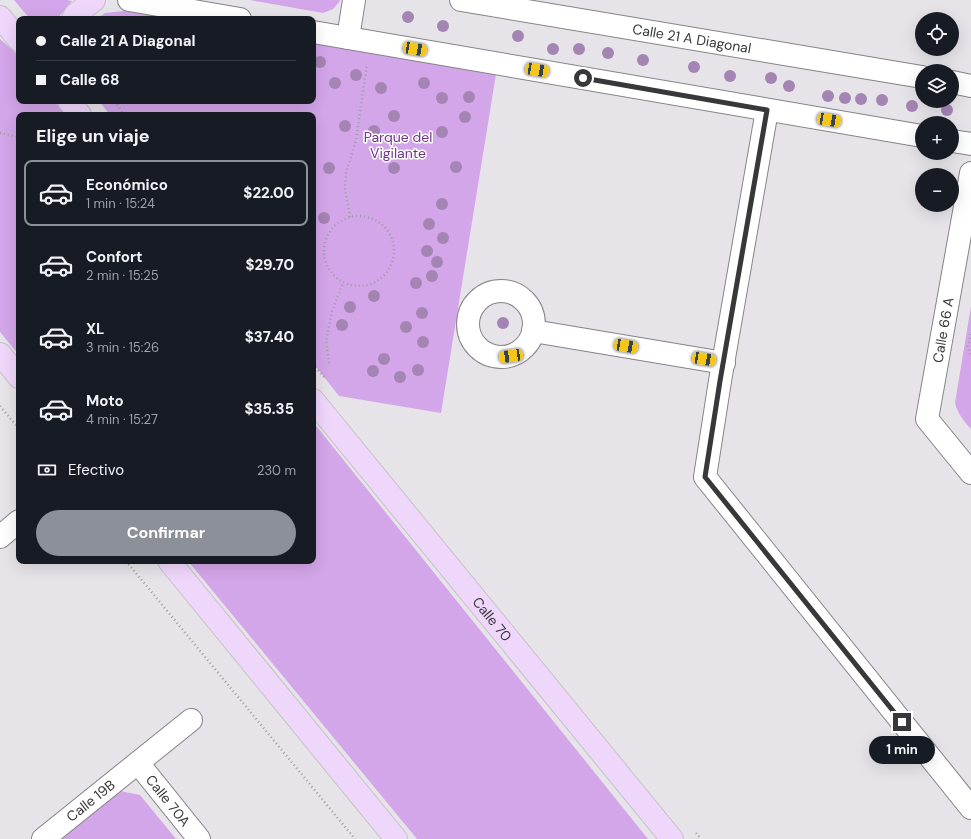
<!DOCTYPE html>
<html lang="es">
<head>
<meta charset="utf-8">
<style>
	:root { --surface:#171b24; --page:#242831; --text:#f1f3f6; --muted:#9ea1a6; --line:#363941; --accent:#8c9099 }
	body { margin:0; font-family:"DM Sans",sans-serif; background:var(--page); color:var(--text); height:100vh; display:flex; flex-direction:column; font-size:15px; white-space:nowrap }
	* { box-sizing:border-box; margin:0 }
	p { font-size:13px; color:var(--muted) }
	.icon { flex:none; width:22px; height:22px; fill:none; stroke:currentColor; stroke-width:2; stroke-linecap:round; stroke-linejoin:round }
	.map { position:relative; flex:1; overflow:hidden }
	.details { position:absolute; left:16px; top:112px; width:300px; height:452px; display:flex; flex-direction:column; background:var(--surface); border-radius:8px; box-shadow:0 4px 16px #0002 }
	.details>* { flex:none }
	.banner { position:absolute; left:16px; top:16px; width:300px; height:88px; border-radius:8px; box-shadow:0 4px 16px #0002; display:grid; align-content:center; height:88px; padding:0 20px; background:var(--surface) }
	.tools { position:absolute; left:915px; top:12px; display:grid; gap:8px }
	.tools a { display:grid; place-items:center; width:44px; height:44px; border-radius:50%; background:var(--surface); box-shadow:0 4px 16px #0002; font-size:20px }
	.end { position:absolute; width:18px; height:18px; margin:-9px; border:5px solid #383739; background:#fff; box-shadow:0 0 0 2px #fff }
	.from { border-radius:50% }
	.bubble { position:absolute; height:28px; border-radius:14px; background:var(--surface); box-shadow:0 4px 16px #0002; font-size:13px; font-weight:700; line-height:28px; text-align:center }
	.car { position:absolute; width:12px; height:24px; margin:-12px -6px; border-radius:5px; box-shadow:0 0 3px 1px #0007; background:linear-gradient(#f5c518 24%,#345 0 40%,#f5c518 0 76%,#345 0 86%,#f5c518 0) }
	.banner b { display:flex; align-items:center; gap:14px; height:38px; font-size:15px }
	.banner b+b { border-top:1px solid var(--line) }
	.banner i { width:10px; height:10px; background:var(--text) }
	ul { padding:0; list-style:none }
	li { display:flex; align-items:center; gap:12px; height:66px; margin:0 8px 6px; padding:0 12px; border:2px solid transparent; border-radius:8px }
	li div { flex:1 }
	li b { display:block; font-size:15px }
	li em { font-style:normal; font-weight:700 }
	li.current { border-color:var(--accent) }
	li>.icon { width:36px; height:36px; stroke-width:1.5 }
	h2 { padding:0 20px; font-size:18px; line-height:48px }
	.pay { display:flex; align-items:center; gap:10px; height:44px; padding:0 20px; font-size:15px }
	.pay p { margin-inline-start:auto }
	.primary-button { display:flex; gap:8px; margin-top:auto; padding:8px 20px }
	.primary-button a { flex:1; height:46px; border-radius:24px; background:var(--accent); color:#fff; font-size:16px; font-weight:700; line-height:46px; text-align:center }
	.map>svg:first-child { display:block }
	.green { fill:#d3a5e9 }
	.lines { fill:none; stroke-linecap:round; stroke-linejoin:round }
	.street-casing { stroke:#868388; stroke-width:24 }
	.secondary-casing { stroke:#868388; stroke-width:24 }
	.primary-casing { stroke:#c3c3c4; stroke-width:24 }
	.path { stroke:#9f9da1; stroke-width:2.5; stroke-dasharray:1 3; stroke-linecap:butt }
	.street { stroke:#fff; stroke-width:22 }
	.secondary { stroke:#fff; stroke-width:22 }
	.primary { stroke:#efd6fb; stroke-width:22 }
	.tree { fill:#a484b3 }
	.route { stroke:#383739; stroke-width:5 }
	.labels { text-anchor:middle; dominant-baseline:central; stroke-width:3; stroke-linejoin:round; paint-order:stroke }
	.street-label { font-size:14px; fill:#383739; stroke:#fff }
	.park-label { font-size:14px; fill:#6e3587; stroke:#fff }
</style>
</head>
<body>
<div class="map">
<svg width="971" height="839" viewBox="0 0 971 839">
	<rect width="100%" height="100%" fill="#e7e4e9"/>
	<path class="green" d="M14,0H67L72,1L57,19H30Z
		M250,0H339L340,1L333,9L323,13Z
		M124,11L174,19H97L105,13Z
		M0,39L19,56V101H55L66,115H19V355L0,332Z
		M313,43L496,74L441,413L339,396L313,363V115H110L99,101H313Z
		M971,306V429C963,420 958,414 955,403Z
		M313,422L648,839H417L188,561H313Z
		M120,791L140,795L176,839H60Z"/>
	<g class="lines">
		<defs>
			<g id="street">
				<path d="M348,38L354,0"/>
				<path d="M767,110L720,381L705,477L971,808"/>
				<path d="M971,173L927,419L971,473"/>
				<circle cx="501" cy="324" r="33"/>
				<path d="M533,331L724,363"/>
				<path d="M0,537L19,521"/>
				<path id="s1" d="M138,763L199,839"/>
				<path id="s2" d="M43,839L191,720"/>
			</g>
			<g id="secondary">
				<path d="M129,0L240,19"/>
				<path id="s3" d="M461,0L922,77"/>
				<path d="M313,32L922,136"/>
				<path d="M952,82L971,86"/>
				<path d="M952,141L971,144"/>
			</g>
			<g id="primary">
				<path d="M0,17L19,40"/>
				<path d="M73,19L75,15L94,0"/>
				<path d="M69,101L80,115"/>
				<path d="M0,354L19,377"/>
				<path id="s4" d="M313,400L672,839"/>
				<path d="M169,561L396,839"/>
			</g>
		</defs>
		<use href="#street" class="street-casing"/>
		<use href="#secondary" class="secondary-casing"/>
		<use href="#primary" class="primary-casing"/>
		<path class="path" d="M115,101L123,114L122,115
			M0,133L19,137
			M324 251a35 35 0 1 1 70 0a35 35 0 1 1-70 0Z
			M350,217L345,189L346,173L356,140L367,64
			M971,334L968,346L971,357
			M329,363L326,341L332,311L343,283
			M313,364L325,378
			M0,406L19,429
			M126,561L355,839
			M696,833L701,839"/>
		<use href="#street" class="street"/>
		<use href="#secondary" class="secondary"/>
		<use href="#primary" class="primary"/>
	</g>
	<g class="tree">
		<circle cx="408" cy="17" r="6"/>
		<circle cx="443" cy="26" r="6"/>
		<circle cx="518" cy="36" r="6"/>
		<circle cx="553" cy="49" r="6"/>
		<circle cx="579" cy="49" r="6"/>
		<circle cx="608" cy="53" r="6"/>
		<circle cx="643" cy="60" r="6"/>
		<circle cx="320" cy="62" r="6"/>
		<circle cx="694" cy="67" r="6"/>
		<circle cx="356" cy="75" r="6"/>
		<circle cx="730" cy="76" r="6"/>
		<circle cx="771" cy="78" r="6"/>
		<circle cx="335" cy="83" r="6"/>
		<circle cx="424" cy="83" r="6"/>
		<circle cx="789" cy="86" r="6"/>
		<circle cx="381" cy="88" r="6"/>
		<circle cx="828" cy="96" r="6"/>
		<circle cx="469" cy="97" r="6"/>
		<circle cx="442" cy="98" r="6"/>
		<circle cx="845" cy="98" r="6"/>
		<circle cx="861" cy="99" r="6"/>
		<circle cx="882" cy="100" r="6"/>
		<circle cx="912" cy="106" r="6"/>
		<circle cx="947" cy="110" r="6"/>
		<circle cx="394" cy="116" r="6"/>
		<circle cx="465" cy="117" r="6"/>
		<circle cx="345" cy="126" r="6"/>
		<circle cx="374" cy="131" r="6"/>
		<circle cx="442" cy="132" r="6"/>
		<circle cx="456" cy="167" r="6"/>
		<circle cx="329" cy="168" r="6"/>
		<circle cx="394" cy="168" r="6"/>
		<circle cx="442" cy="204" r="6"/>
		<circle cx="324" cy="218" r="6"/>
		<circle cx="429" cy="224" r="6"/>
		<circle cx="443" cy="238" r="6"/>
		<circle cx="427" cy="251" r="6"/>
		<circle cx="437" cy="262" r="6"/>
		<circle cx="432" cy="276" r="6"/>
		<circle cx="416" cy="283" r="6"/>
		<circle cx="374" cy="296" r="6"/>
		<circle cx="350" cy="307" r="6"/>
		<circle cx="422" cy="313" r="6"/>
		<circle cx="503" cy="323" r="6"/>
		<circle cx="342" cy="325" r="6"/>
		<circle cx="406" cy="327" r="6"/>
		<circle cx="423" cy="342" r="6"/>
		<circle cx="384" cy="359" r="6"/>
		<circle cx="418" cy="370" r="6"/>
		<circle cx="373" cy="371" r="6"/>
		<circle cx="400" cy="377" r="6"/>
	</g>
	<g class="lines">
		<path class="route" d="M583,78L767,110L720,381L705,477L902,722"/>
	</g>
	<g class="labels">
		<g class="street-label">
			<text stroke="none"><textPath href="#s3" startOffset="234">Calle 21 A Diagonal</textPath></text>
			<text transform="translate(943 330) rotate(-80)">Calle 66 A</text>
			<text stroke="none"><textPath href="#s4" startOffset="283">Calle 70</textPath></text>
			<text stroke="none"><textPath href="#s2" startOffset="61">Calle 19B</textPath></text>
			<text stroke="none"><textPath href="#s1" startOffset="48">Calle 70A</textPath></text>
		</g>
		<g class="park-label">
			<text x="398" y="137">Parque del<tspan x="398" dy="16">Vigilante</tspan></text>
		</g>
	</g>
</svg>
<div class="tools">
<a><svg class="icon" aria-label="locate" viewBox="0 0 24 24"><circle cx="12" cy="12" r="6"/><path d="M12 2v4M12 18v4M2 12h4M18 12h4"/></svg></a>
<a><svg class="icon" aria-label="layers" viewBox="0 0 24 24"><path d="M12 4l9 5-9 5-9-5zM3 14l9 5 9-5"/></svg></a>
<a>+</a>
<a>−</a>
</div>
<i class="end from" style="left:583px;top:78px"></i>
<i class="end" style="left:902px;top:722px"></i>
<div class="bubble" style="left:869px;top:736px;width:66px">1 min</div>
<i class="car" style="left:415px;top:49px;rotate:100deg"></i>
<i class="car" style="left:537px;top:70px;rotate:100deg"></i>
<i class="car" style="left:829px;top:120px;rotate:100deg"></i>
<i class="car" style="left:626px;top:346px;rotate:100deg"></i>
<i class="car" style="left:511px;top:356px;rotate:262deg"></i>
<i class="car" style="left:704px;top:359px;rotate:100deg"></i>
<div class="banner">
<b><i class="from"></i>Calle 21 A Diagonal</b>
<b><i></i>Calle 68</b>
</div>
<section class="details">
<h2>Elige un viaje</h2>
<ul>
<li class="current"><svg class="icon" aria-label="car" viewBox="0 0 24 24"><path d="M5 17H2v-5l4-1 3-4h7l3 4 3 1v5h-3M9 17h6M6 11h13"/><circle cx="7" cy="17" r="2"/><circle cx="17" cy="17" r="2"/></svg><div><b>Económico</b><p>1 min · 15:24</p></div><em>$22.00</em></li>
<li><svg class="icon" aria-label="car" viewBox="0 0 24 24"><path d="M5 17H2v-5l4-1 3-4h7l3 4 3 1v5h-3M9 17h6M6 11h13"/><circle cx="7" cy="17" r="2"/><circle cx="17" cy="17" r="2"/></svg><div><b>Confort</b><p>2 min · 15:25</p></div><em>$29.70</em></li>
<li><svg class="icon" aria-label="car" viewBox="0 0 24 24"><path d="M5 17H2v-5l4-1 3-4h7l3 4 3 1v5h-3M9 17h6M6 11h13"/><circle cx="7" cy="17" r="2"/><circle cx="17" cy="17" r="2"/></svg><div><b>XL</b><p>3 min · 15:26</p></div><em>$37.40</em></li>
<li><svg class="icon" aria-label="car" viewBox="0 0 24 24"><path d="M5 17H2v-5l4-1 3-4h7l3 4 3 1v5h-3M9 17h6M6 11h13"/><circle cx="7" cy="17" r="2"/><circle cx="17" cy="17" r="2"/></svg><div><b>Moto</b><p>4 min · 15:27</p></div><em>$35.35</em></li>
</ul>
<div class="pay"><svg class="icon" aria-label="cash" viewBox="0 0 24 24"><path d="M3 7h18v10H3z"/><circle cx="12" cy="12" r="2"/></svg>Efectivo<p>230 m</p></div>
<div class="primary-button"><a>Confirmar</a></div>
</section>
</div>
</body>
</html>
